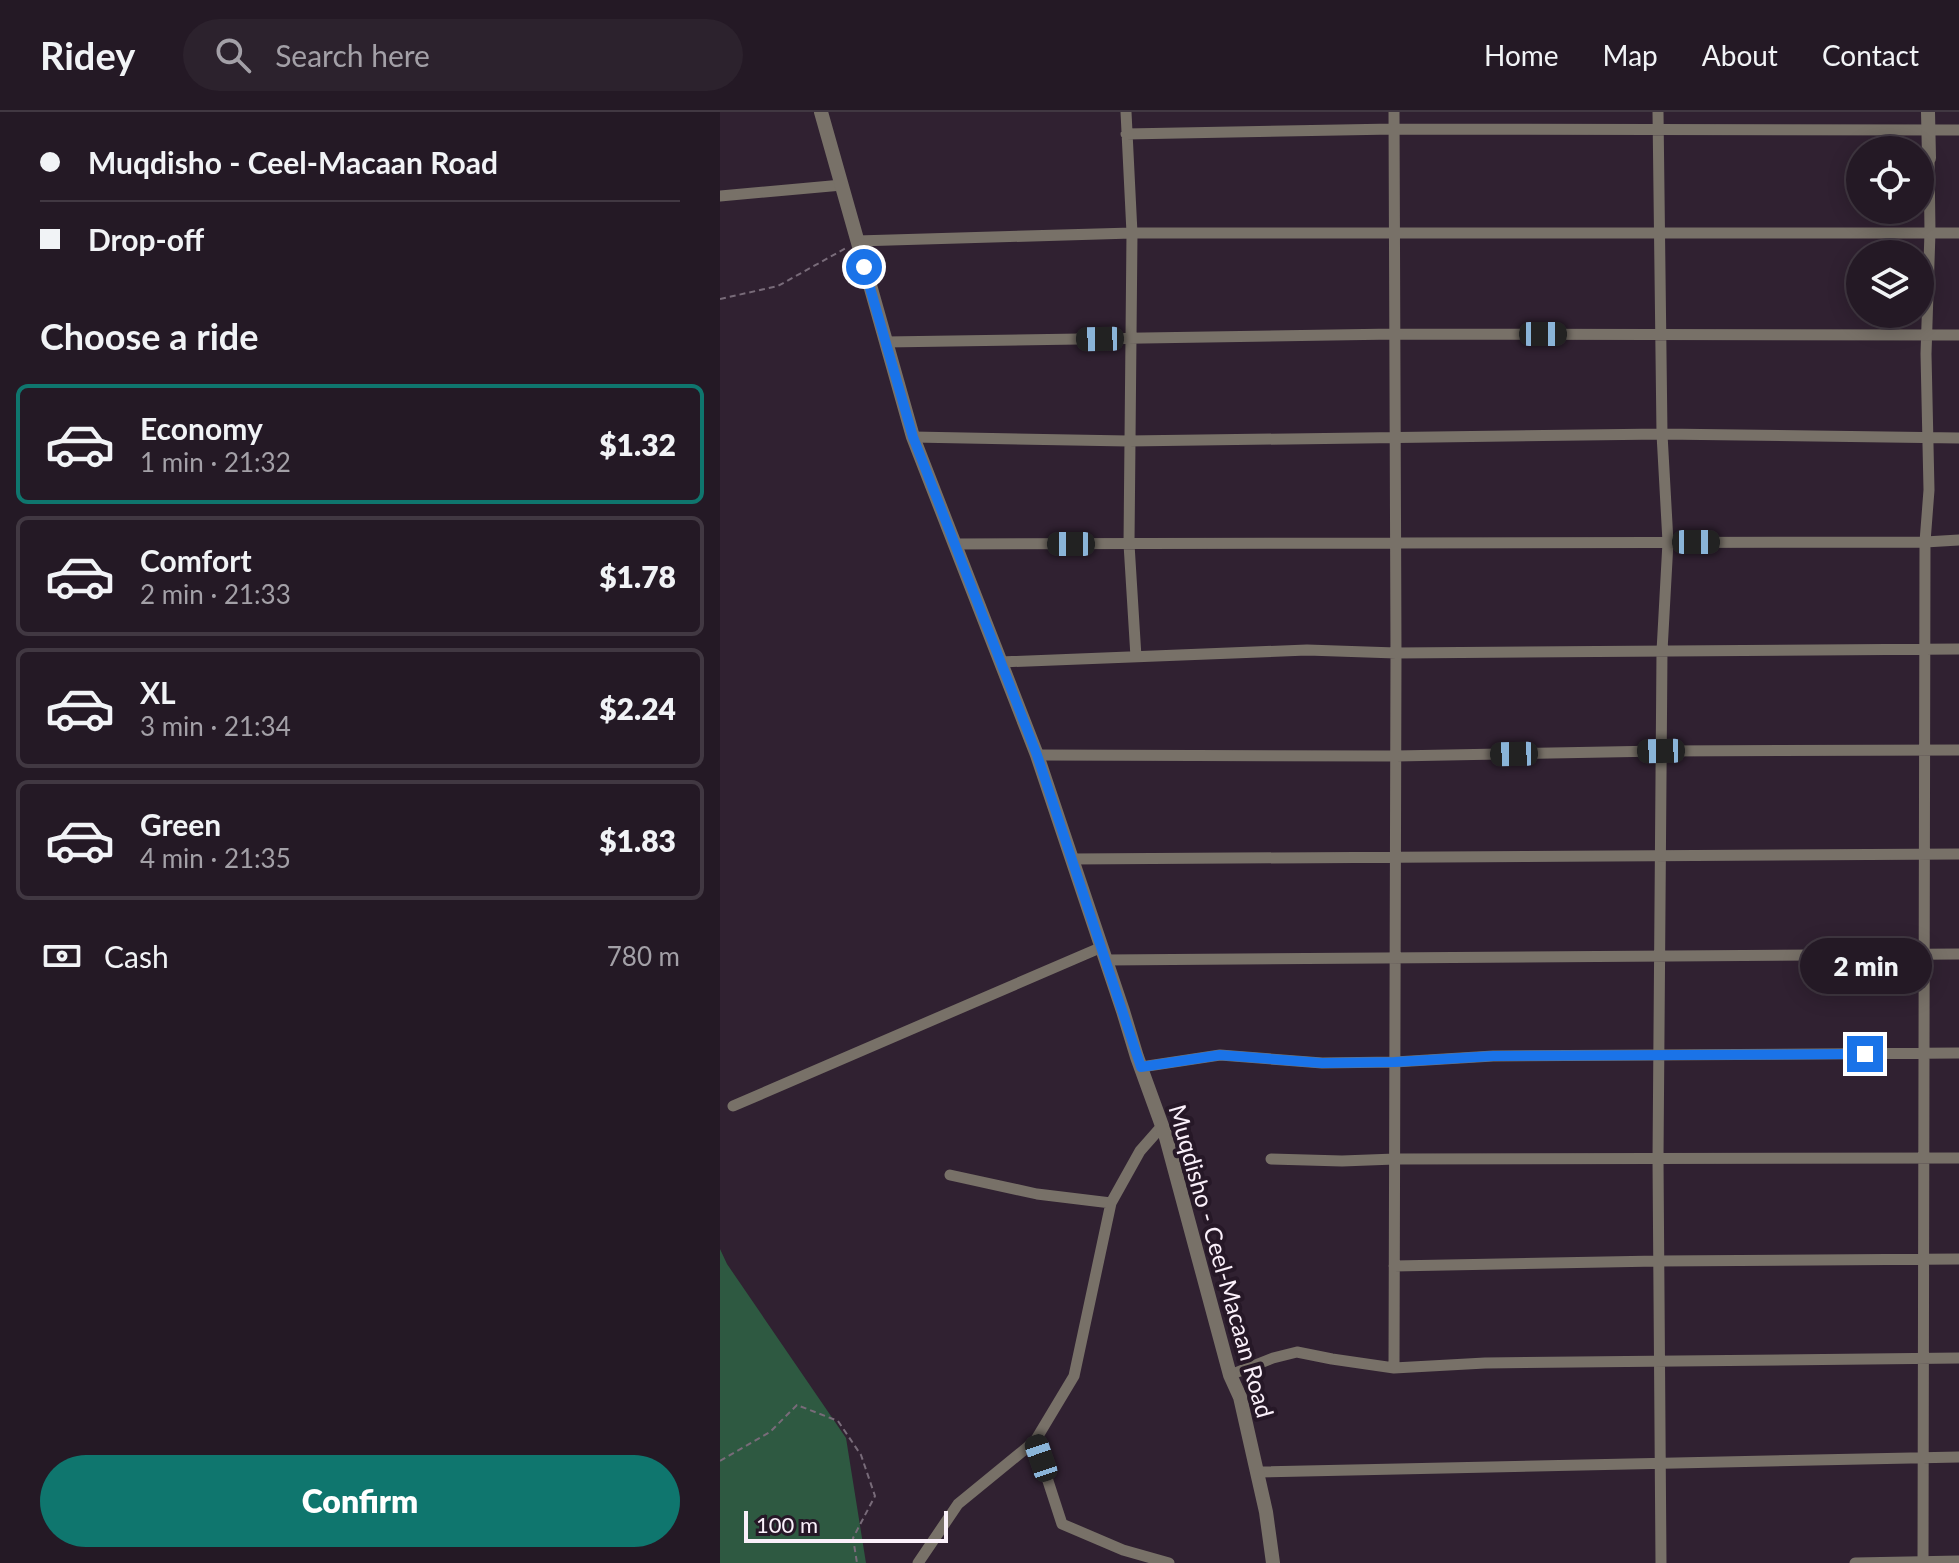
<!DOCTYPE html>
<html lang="en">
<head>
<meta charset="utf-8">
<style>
	:root { --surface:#241925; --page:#2c222d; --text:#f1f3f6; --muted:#a3a0a7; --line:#413842; --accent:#0f766e }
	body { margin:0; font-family:Lato,sans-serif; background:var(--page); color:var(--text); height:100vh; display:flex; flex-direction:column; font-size:30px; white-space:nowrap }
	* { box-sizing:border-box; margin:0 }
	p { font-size:26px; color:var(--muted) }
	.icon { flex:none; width:44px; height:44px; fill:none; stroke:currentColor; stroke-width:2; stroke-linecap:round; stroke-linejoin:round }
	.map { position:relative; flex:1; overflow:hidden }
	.panel { display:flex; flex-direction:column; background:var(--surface); width:720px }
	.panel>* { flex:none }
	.hud { display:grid; align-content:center; height:176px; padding:0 40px; background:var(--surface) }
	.controls { position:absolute; left:1126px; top:24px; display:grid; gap:16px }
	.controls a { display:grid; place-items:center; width:88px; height:88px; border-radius:50%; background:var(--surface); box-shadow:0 4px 20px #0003,0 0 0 2px var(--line); font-size:40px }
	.scale { position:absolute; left:24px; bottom:20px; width:204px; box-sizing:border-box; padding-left:8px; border:4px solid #faf0fa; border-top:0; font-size:22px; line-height:28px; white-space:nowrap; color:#faf0fa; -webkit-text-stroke:6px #261827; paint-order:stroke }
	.end { position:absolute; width:36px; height:36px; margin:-18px; border:10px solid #1a73e8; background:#fff; box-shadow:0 0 0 4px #fff }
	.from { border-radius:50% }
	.bubble { position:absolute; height:56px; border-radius:28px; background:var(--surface); box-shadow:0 4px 20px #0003,0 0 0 2px var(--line); font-size:26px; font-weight:800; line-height:56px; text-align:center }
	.car { position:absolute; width:24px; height:48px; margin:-24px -12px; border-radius:10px; box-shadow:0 0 6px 2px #0007; background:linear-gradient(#222 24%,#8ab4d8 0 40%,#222 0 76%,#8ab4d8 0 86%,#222 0) }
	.hud b { display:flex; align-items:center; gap:28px; height:76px; font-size:30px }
	.hud b+b { border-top:2px solid var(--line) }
	.hud i { width:20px; height:20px; background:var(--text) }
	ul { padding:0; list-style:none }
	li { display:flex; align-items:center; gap:24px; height:120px; margin:0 16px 12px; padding:0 24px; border:4px solid var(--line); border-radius:12px }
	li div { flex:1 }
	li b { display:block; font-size:30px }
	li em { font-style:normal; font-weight:800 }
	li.current { border-color:var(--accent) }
	li>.icon { width:72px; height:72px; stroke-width:1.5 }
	h2 { padding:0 40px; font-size:36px; line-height:96px }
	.pay { display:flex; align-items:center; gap:20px; height:88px; padding:0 40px; font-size:30px }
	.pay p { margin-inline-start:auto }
	.primary-button { display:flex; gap:16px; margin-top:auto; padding:16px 40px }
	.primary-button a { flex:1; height:92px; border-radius:48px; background:var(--accent); color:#fff; font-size:32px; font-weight:800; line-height:92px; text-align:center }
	header { display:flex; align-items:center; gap:48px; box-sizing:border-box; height:112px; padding:0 40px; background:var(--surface); border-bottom:2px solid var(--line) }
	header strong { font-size:38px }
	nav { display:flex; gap:44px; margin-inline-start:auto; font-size:28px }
	.search { width:560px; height:72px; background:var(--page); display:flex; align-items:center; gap:20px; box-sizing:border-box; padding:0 28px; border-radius:44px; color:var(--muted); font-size:30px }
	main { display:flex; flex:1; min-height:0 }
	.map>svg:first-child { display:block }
	.green { fill:#2e5941 }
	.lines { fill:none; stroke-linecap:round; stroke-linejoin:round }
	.path { stroke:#786b79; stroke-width:2; stroke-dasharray:6 4; stroke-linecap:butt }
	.minor { stroke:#787168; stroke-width:11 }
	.tertiary { stroke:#787168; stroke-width:14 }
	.route { stroke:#1a73e8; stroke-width:10 }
	.labels { text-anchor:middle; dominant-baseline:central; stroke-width:8; stroke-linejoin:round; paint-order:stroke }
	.street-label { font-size:24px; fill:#faf0fa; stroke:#261827 }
</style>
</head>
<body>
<header>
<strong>Ridey</strong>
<div class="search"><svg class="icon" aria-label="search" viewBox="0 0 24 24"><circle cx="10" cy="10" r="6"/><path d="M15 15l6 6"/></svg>Search here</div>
<nav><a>Home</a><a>Map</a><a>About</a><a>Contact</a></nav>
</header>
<main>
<section class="panel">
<div class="hud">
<b><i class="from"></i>Muqdisho - Ceel-Macaan Road</b>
<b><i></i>Drop-off</b>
</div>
<h2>Choose a ride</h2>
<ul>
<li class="current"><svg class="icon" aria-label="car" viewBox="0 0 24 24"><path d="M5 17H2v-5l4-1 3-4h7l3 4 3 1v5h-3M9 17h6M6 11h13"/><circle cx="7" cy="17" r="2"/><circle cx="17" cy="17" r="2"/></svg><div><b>Economy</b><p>1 min · 21:32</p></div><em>$1.32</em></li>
<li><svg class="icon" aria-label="car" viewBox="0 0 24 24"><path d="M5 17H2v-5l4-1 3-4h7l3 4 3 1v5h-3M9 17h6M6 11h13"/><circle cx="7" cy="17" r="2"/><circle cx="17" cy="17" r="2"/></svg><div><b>Comfort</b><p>2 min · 21:33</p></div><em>$1.78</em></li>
<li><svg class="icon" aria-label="car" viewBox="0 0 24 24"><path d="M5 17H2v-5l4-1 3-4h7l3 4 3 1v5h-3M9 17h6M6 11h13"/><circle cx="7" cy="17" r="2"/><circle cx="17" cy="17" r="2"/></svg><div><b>XL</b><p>3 min · 21:34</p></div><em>$2.24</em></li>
<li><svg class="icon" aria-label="car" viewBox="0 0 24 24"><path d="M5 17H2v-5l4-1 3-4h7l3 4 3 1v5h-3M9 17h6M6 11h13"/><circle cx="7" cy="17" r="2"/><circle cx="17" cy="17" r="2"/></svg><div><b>Green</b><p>4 min · 21:35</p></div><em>$1.83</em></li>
</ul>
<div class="pay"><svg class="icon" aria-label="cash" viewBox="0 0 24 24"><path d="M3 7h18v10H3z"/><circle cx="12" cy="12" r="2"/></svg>Cash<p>780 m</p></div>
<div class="primary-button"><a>Confirm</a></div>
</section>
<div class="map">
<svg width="1239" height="1451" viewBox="0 0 1239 1451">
	<rect width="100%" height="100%" fill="#302131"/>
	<path class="green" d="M0,1137L7,1152L126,1326L146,1451H0Z"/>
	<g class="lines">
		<path class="path" d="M0,187L58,174L126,136
			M0,1349L50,1320L77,1293L118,1309L141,1343L155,1384L133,1426L137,1451"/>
		<path class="minor" d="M406,0L412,121L409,432L416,545
			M674,0L676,541L674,1256
			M938,0L942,322L948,430L942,539L938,1047L941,1451
			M406,22L674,17L1239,18
			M0,84L122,73
			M137,129L412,121H1239
			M166,230L675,222L1239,223
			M193,325L408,329L942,322L1239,326
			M235,432L1205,430L1239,428
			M281,550L587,538L676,541L1239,537
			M317,643L676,644L941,639L1239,638
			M352,747L1239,742
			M386,848L1239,842
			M421,955L500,943L602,951L675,950L773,944L1239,941
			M13,994L382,835
			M551,1047L622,1049L675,1047L1239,1046
			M230,1063L317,1082L391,1091
			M674,1154L938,1149L1239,1147
			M510,1263L553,1246L577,1240L612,1247L674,1256L765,1251L1239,1246
			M315,1329L342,1412L403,1438L449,1451
			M537,1360L1239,1345
			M198,1451L238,1392L315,1329L354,1264L391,1091L420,1039L442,1014
			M1135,1451L1239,1449
			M1203,1451L1205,430L1209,378L1206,242L1210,120L1209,46"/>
		<path class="tertiary" d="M101,0L193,325L317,643L403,899L417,945L445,1022L510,1263L520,1285L546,1400L553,1451
			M1208,0L1209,46"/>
	</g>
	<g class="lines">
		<path class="route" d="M144,155L193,325L317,643L421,955L500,943L602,951L675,950L773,944L1145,942"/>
	</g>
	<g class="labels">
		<g class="street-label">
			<text transform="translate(502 1149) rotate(74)">Muqdisho - Ceel-Macaan Road</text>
		</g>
	</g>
</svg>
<div class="controls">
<a><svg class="icon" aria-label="locate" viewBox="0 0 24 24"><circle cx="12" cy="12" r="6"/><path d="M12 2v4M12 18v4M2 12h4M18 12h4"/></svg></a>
<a><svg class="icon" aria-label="layers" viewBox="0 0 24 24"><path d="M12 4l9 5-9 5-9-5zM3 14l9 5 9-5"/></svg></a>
</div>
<div class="scale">100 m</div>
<i class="end from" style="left:144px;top:155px"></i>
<i class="end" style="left:1145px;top:942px"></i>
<div class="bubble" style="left:1080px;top:826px;width:132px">2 min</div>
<i class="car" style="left:823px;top:222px;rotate:90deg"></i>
<i class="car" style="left:380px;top:227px;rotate:269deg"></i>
<i class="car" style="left:976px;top:430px;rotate:90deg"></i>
<i class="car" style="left:351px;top:432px;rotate:270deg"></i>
<i class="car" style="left:941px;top:639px;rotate:269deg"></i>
<i class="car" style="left:794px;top:642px;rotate:269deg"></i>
<i class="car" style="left:321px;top:1346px;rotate:341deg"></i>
</div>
</main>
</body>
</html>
